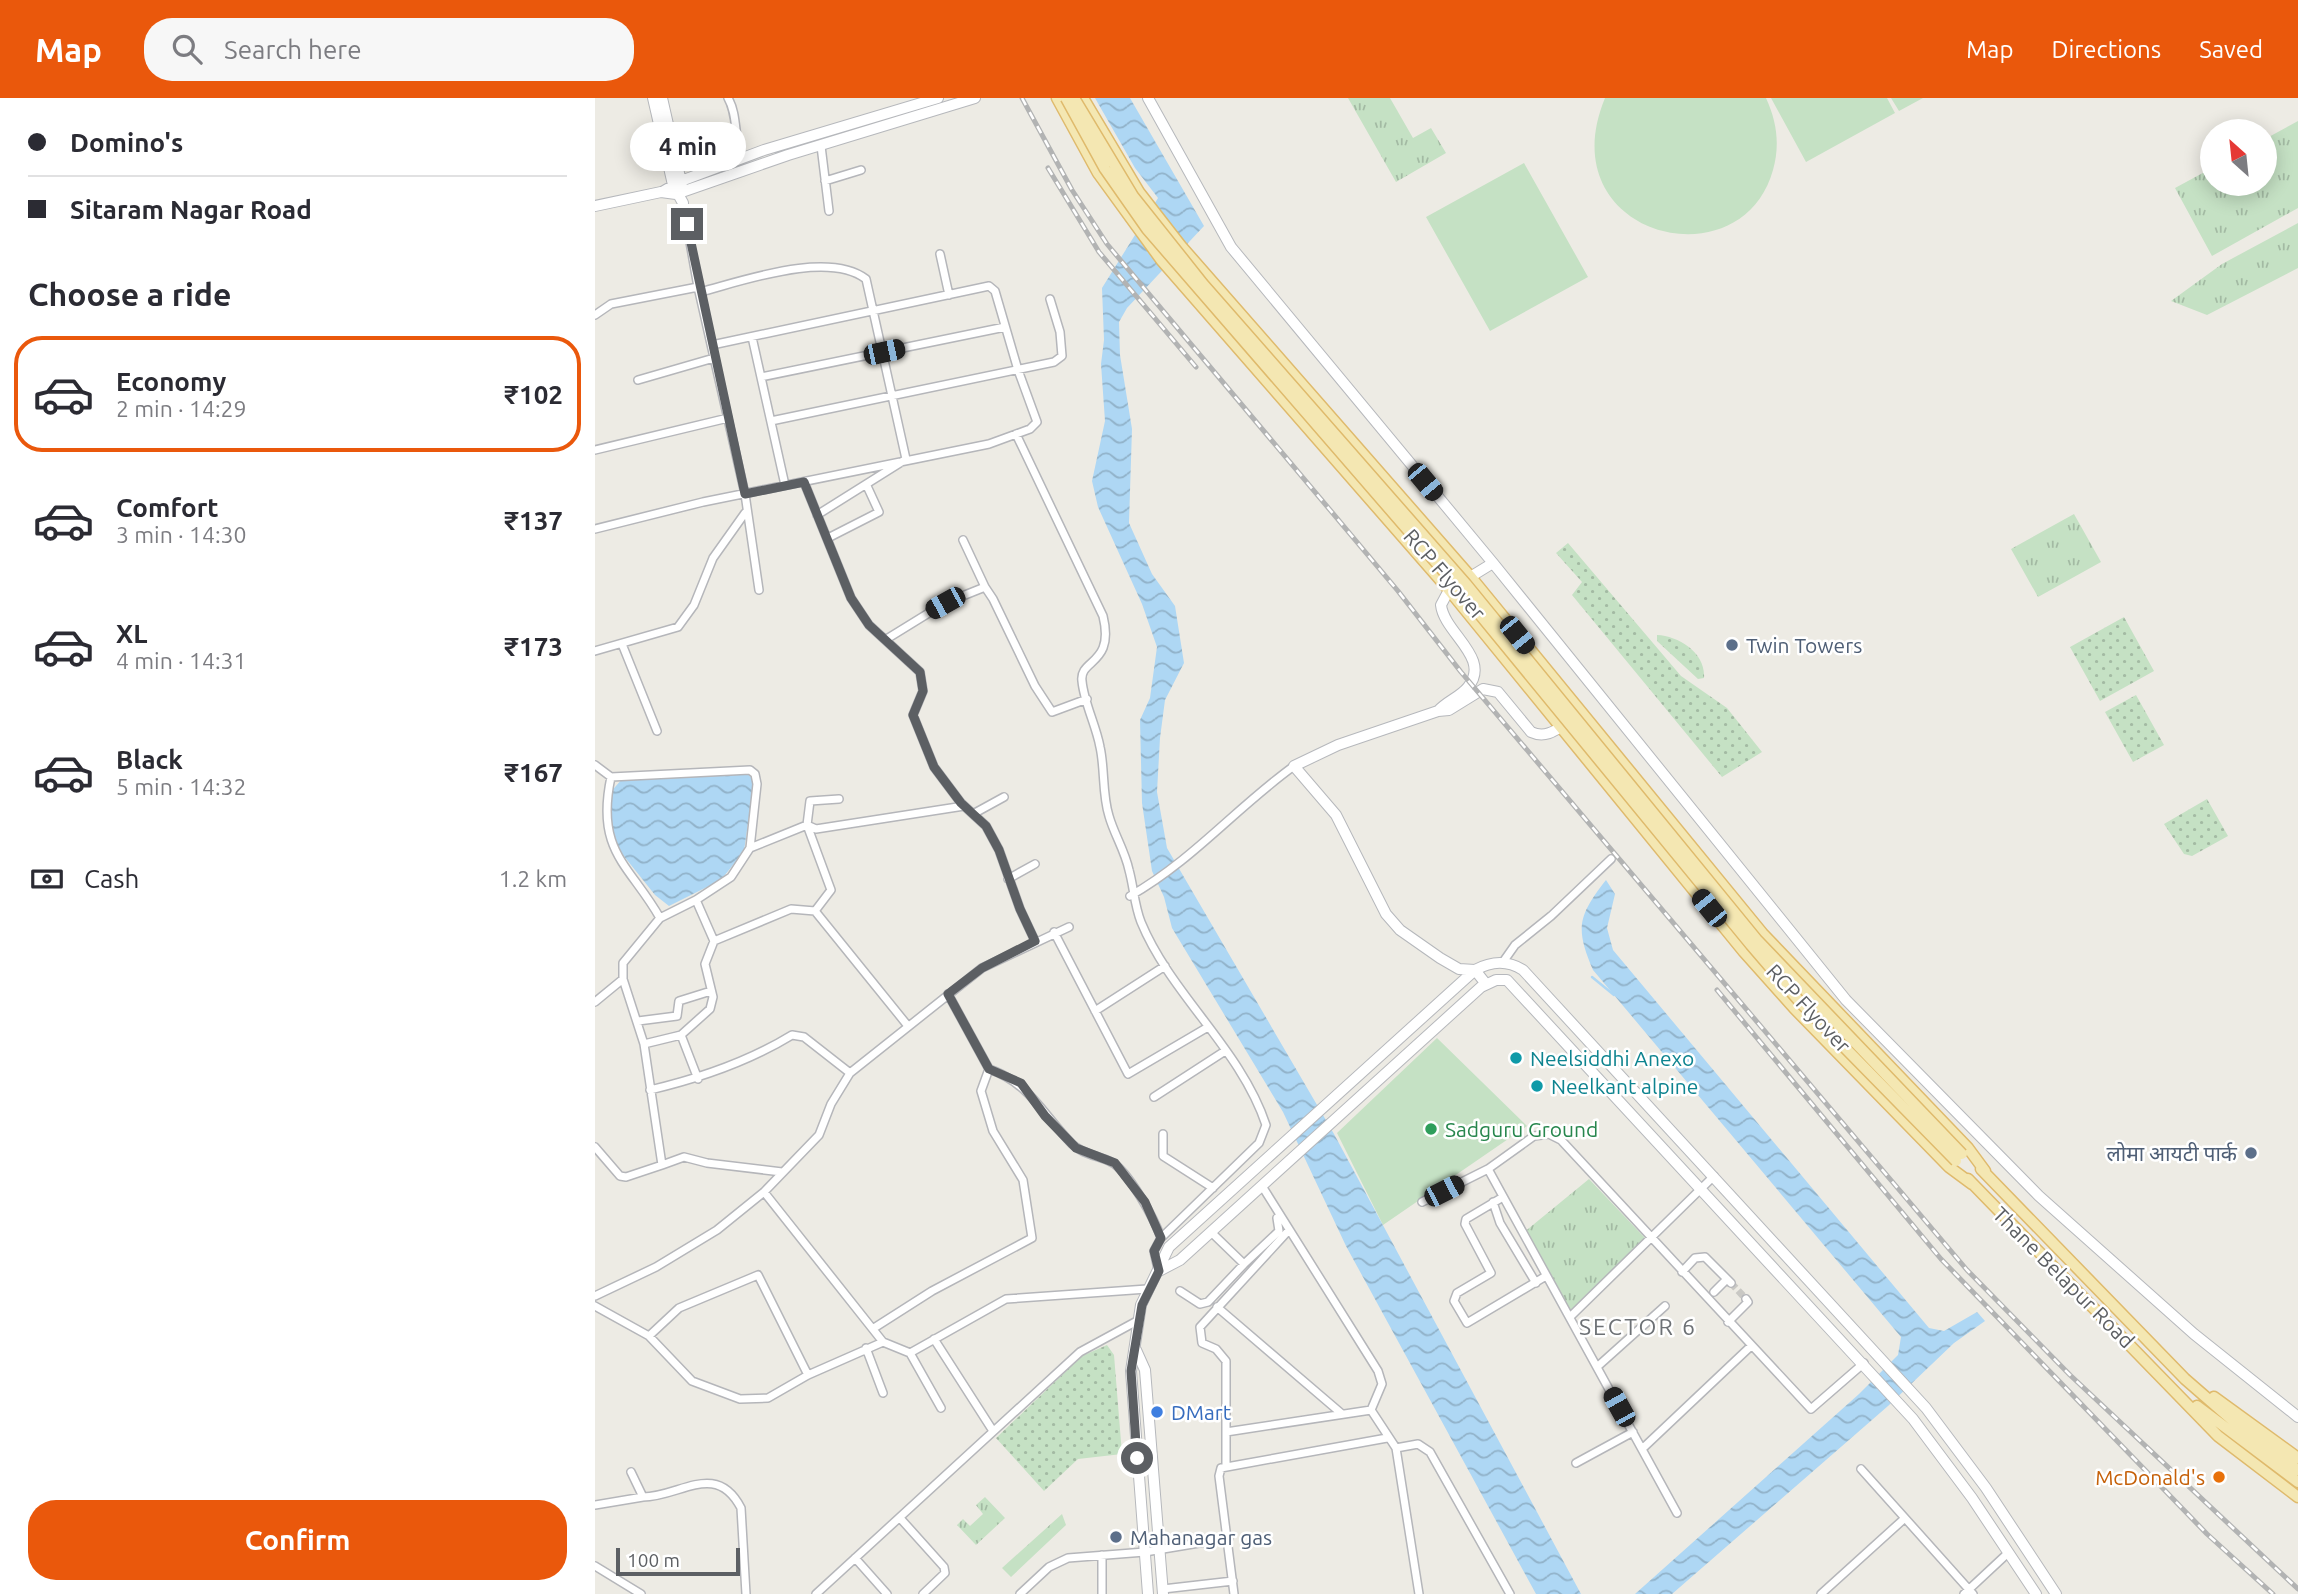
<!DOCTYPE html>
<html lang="en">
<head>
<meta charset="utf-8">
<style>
	:root { --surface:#fff; --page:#f7f7f7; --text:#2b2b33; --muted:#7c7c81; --line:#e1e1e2; --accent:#ea580c }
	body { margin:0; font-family:Ubuntu,"Noto Sans Devanagari",sans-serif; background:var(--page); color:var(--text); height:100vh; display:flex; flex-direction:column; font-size:26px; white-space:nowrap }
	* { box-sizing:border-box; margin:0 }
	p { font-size:23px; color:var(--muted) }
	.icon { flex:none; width:38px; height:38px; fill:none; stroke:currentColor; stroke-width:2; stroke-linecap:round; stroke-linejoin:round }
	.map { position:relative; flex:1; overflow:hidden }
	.details { display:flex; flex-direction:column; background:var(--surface); width:595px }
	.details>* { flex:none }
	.top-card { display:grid; align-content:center; height:154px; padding:0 28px; background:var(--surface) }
	.needle { width:46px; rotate:333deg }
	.tools { position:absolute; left:1605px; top:21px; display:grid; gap:14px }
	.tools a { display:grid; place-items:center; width:77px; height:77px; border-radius:50%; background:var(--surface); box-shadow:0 4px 18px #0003; font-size:35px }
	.scale { position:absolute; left:21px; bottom:18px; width:124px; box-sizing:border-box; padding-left:7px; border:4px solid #5c5f63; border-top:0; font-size:19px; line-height:24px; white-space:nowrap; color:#5c5f63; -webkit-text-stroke:5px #fff; paint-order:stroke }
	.end { position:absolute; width:32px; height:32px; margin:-16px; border:9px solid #5c5f63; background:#fff; box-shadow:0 0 0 4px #fff }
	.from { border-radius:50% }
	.bubble { position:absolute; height:49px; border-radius:24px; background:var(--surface); box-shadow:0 4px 18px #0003; font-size:23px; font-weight:700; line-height:49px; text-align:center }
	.car { position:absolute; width:21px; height:42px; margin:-21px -10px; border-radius:9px; box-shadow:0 0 5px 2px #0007; background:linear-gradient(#222 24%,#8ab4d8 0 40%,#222 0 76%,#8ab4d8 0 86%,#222 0) }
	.top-card b { display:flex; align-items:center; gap:24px; height:66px; font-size:26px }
	.top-card b+b { border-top:2px solid var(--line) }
	.top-card i { width:18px; height:18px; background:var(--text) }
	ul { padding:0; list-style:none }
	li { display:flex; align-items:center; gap:21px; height:116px; margin:0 14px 10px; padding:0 14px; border:4px solid transparent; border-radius:28px }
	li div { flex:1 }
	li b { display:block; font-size:26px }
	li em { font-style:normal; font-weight:700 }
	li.selected { border-color:var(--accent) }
	li>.icon { width:63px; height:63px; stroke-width:1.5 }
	h2 { padding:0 28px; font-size:32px; line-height:84px }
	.pay { display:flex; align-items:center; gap:18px; height:77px; padding:0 28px; font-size:26px }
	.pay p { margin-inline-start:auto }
	.cta { display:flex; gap:14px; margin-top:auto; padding:14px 28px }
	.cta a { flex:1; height:80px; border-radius:28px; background:var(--accent); color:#fff; font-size:28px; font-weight:700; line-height:80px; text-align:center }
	header { display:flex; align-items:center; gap:42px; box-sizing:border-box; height:98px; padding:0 35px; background:var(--accent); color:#fff }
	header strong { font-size:33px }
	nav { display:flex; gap:38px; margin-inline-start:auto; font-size:24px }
	.search { width:490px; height:63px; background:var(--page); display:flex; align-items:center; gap:18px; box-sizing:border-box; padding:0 24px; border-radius:28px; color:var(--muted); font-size:26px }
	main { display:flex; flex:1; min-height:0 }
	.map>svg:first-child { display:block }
	.grass { fill:url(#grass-dots) }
	.park { fill:url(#park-tufts) }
	.pitch { fill:#c5e1c4 }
	.water { fill:url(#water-waves) }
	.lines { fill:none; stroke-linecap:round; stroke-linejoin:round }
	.stream { stroke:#aed7f4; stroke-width:2.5 }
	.street-tunnel { stroke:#c9c8c4; stroke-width:7; stroke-dasharray:7 3.5; stroke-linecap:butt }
	.street-casing { stroke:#b5b6ba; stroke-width:10 }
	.secondary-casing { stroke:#b6b8bc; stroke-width:12 }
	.primary-casing { stroke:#dfba6c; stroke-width:13 }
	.street { stroke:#fff; stroke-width:7 }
	.secondary { stroke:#fff; stroke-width:10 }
	.primary { stroke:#f4e7b2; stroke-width:10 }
	.rail-casing { stroke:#b2b3b3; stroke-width:5 }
	.rail { stroke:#fff; stroke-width:2.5; stroke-dasharray:8; stroke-linecap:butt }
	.primary-bridge-casing { stroke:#dfba6c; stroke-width:13; stroke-linecap:butt }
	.primary-bridge { stroke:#f4e7b2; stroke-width:10 }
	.route { stroke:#5c5f63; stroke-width:9 }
	.service-dot { fill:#5c6f8a; stroke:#fff; stroke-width:2.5 }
	.culture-dot { fill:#0f9aa8; stroke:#fff; stroke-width:2.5 }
	.leisure-dot { fill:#2e9e5b; stroke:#fff; stroke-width:2.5 }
	.shop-dot { fill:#3f7fe0; stroke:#fff; stroke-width:2.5 }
	.food-dot { fill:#e8710a; stroke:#fff; stroke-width:2.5 }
	.labels { text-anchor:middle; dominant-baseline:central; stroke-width:5; stroke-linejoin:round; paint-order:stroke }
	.street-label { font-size:21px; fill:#5c5f63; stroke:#fff }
	.service-label { font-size:21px; fill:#4e5e75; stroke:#fff; text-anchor:start }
	.culture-label { font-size:21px; fill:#0d838f; stroke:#fff; text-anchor:start }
	.leisure-label { font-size:21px; fill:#27864d; stroke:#fff; text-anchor:start }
	.shop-label { font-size:21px; fill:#366cbe; stroke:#fff; text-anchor:start }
	.food-label { font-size:21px; fill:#c56008; stroke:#fff; text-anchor:end }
	.neighbourhood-label { font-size:23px; letter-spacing:2px; fill:#6d7175; stroke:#fff }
</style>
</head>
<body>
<header>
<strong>Map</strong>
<div class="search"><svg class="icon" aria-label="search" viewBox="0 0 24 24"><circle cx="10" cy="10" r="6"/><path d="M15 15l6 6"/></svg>Search here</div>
<nav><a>Map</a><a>Directions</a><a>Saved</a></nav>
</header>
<main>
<section class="details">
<div class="top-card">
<b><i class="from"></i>Domino's</b>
<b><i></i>Sitaram Nagar Road</b>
</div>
<h2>Choose a ride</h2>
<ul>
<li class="selected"><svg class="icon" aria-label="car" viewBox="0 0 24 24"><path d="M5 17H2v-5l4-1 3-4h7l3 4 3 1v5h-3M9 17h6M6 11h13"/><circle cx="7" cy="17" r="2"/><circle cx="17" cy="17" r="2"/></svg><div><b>Economy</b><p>2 min · 14:29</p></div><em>₹102</em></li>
<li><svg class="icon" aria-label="car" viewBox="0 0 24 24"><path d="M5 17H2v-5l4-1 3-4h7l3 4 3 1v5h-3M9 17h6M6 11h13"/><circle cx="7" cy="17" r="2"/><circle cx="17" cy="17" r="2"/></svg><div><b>Comfort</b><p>3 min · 14:30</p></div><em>₹137</em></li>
<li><svg class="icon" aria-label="car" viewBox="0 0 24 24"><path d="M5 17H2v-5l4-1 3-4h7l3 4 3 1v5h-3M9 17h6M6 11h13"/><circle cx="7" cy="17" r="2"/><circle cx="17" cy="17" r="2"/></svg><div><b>XL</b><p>4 min · 14:31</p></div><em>₹173</em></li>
<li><svg class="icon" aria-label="car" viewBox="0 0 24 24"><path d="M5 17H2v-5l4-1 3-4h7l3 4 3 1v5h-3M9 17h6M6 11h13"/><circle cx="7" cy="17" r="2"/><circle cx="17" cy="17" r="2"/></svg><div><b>Black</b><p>5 min · 14:32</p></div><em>₹167</em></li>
</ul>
<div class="pay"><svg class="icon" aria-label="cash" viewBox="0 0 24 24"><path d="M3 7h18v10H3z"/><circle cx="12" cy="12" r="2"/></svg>Cash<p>1.2 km</p></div>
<div class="cta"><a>Confirm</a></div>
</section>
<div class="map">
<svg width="1703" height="1496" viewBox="0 0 1703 1496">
	<defs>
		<pattern id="grass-dots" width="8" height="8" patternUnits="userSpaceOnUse" patternTransform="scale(1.75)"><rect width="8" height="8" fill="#c5e1c4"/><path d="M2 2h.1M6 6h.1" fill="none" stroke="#a3baa3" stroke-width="1.8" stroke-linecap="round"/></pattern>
		<pattern id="park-tufts" width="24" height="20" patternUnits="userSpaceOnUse" patternTransform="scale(1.75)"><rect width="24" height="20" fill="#c5e1c4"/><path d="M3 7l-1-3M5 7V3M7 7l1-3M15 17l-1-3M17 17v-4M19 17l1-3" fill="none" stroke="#a3baa3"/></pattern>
		<pattern id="water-waves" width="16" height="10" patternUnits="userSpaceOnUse" patternTransform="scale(1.75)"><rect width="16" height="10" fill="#aed7f4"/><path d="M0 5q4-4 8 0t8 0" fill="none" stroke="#91b2c9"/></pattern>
	</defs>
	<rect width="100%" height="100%" fill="#edebe4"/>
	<path class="grass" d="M973,445L1086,578L1132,610L1167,654L1127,679L977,497L987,484L961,455Z
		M1529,519L1559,573L1505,603L1475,549Z
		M1062,537C1084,538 1111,555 1109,580L1103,581L1062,543Z
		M1541,597L1569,647L1538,664L1510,614Z
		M1612,701L1633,738L1597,758L1589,756L1569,726Z
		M512,1247L519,1257L527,1356L483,1361L449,1393L401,1340L487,1258Z"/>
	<path class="park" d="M753,0H795L818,40L836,30L851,55L801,84Z
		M1703,23V110L1617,158L1580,90L1617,70V86H1670V41Z
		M1703,125V170L1612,217L1576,203L1627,166Z
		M1479,416L1506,464L1443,499L1416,451Z
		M994,1081L1050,1140L972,1216L927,1136Z
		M390,1399L410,1420L381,1447L362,1427L368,1421L375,1428L388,1416L381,1407Z
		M467,1416L471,1427L416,1479L407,1470Z"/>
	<path class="pitch" d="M1010,0H1171C1182,24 1185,47 1178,72C1146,187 953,138 1010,0Z
		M1176,0H1292L1300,15L1211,64Z
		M1296,0H1328L1304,13Z
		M929,65L993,179L895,233L831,119Z
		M842,940L932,1028L788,1127L742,1035Z"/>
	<path class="water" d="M500,0H535L609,128L532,210L524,224L525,257L537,331L534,425L557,476L580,508L589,565L570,602L565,640L562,694L572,750L739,1036L986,1496H941L751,1148L688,1014L577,830L569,799L557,773L547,705L545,622L555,600L562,549L547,506L503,409L497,383L510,323L506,266L509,242L507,190L563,100L540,70Z
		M152,675L159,683L149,753L126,782L74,808L60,797L16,742L13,697L28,680Z
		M1011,782L1020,796L1012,830L1018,852L1334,1230L1349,1233L1382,1214L1390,1223L1359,1245L1293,1308L1077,1496H1040L1264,1296L1303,1257L1306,1239L998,872C980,830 983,818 1011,782Z"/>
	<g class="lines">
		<path class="stream" d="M997,879L1019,897"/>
		<path class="street-tunnel" d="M1136,1185L1151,1201"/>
		<defs>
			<path id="street" d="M133,0C143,17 139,41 147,60
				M226,48L234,113
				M230,83L266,72
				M88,105L103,189L150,396L164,492
				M345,156L354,197
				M105,194C148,183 233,152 271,181L311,361
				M0,217L16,206L103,189
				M157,239L190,387
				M166,279L410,229
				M43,282L119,260
				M176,323L459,264L467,258L465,234L455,201
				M421,336L508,518C520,567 484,561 487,583C489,605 501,627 505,649C510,671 507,696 514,718C519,736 530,753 534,772C539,790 539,806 546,824C576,897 646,951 671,1027L664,1045L566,1140L559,1153L563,1171
				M0,352L133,320
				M209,384L256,500L274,527L325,574L328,593L318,617L339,669L366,705L391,728L404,752L425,811L440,843
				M222,417L308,363
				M0,431L108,404L394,346L435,331L442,324L423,272L400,193L394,188L117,247
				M233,440L284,414L272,388
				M368,442L390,489
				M290,542L350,505L390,489L398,501L440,588L457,614L492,601
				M27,546L62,633
				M0,553L83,529L99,507L118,460L150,415
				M0,667L16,679L155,672L160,676L162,686L155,750
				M16,679C0,754 35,767 65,820
				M378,716L409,699
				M413,781L440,766
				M535,798C597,763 642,709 699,668
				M101,802L119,843
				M220,813L236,792L212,727L221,731L369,708
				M459,834L533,976L613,929
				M908,864L920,847L956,818L1016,761
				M0,904L28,881
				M500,913L570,868
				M43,923L82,918L84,903L116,893
				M86,937L103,981
				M49,946L86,937L115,911L118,899L110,866L119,843L196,811L220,813L313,928
				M394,971C435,985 448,1017 477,1046C487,1056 504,1058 516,1064C533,1072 560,1122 566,1140
				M55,992C106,980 153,964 197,937L209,939L255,975
				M559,999L630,953
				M568,1036V1058L618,1090
				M0,1049L25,1078L31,1079L67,1067
				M893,1071L1082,1415
				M187,1074L112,1065L89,1059L67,1067L49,946L28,881V865L65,820L101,802L136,779L155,750L212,727L215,703L244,701
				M667,1088L783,1273L787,1286L776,1312
				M169,1094L288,1244L315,1255L411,1201L552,1191
				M908,1099L871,1121L870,1126L896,1175L862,1195L859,1203L872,1225L951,1178
				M827,1104L893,1071L939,1038L954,1036L966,1042L1216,1311L1269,1265
				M898,1104L905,1125L941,1185
				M649,1166L684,1133L682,1120
				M1087,1174L1100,1160L1110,1159L1136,1185
				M585,1193L605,1206L613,1204L649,1166L616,1134
				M1119,1194L1132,1181
				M0,1198L61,1169L122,1132L169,1094L224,1037L236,1006L255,975L387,870L474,829
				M0,1208L54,1238L97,1283L145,1301L173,1300L213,1277L288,1244
				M622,1209L747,1316
				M975,1219L1119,1078
				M1133,1224L1153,1204L1151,1201
				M279,1230L337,1193L437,1140L428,1082L398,1033L386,993L394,971L353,896
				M54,1238L84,1210L163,1177L213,1277
				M339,1241L398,1333
				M271,1250L288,1295
				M315,1255L346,1310
				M1002,1269L1070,1208
				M776,1312L801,1350L824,1496
				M631,1334V1263L621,1251L607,1245L605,1229L694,1132
				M801,1350L823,1346L835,1354L915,1496
				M1047,1351L1156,1248
				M981,1365L1038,1334
				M631,1368V1334L776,1312
				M1266,1371L1378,1496
				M36,1374L48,1399C85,1399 121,1362 146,1410L151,1496
				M0,1407L48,1399
				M305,1420L349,1469L350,1475L328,1496
				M260,1460L292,1496
				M0,1468L46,1496
				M568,1491L638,1483
				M221,1496L485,1254L542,1223
				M425,1496L454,1469L473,1460L550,1454L634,1440
				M507,1496V1457
				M639,1496L624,1378L626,1370L792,1340
				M1226,1496L1310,1420
				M1369,1496L1413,1455"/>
			<path id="secondary" d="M58,0L78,87L88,105
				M67,0L87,88
				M553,0L636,149L898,465L1251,902L1444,1098L1599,1236L1703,1319
				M67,94L86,83L169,52L343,0
				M0,108L66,94L81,96L193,57L380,0
				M843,613C852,603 865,599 873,589C897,560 849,535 846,507L854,492L898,465
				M891,886L880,872L864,871L845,860L805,832L791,816L741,717L699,668L743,647L843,613L854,612L888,591L903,594L936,634C949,640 959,634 970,626
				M564,1173L585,1162L886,889L901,882H912L1318,1321L1377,1400L1441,1496
				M541,1252L550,1272L568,1496
				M553,1496L536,1273L546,1207L574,1149L880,872C897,863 912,862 928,872L1331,1310L1391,1390L1461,1496"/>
			<path id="primary" d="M462,0L503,75L567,163L854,492L1149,854L1199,910L1354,1069L1377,1086
				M488,0L544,94L586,148L875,478L1168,836L1373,1050L1390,1073
				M1386,1071L1590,1281L1636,1321L1703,1372
				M1373,1081L1623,1338L1703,1399
				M1619,1299L1703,1360
				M1602,1308L1703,1384"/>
		</defs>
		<use href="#street" class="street-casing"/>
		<use href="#secondary" class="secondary-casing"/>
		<use href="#primary" class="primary-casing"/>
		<use href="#street" class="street"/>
		<use href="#secondary" class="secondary"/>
		<use href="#primary" class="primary"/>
		<defs>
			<path id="rail" d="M427,0L477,92L512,146L803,493L866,574L1372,1172L1475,1277L1703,1491
				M453,70L504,154L601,269
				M1122,892L1346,1161L1612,1436L1678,1496"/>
		</defs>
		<use href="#rail" class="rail-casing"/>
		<use href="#rail" class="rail"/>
		<defs>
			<path id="primary-bridge" d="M471,0L510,71L552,131L864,491L1156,847L1205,904L1361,1063
				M479,0L538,98L608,186L871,486L1162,842L1367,1056"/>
		</defs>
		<use href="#primary-bridge" class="primary-bridge-casing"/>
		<use href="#primary-bridge" class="primary-bridge"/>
	</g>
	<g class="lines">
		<path class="route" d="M92,126L150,396L209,384L256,500L274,527L325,574L328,593L318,617L339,669L366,705L391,728L404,752L425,811L440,843L387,870L353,896L394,971L426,985L450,1018L481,1050L520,1065L550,1104L566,1140L559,1153L564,1173L547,1207L536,1273L542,1360"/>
	</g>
	<g class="service-dot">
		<circle cx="1137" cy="547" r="7"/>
		<circle cx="1656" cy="1055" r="7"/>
		<circle cx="521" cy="1439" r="7"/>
	</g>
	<g class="culture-dot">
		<circle cx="921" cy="960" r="7"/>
		<circle cx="942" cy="988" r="7"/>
	</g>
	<circle class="leisure-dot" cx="836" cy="1031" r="7"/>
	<circle class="shop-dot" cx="562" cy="1314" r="7"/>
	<circle class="food-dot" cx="1624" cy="1379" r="7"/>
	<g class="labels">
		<g class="street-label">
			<text transform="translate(850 476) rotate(49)">RCP Flyover</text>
			<text transform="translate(1214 910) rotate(47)">RCP Flyover</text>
			<text transform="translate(1469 1179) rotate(45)">Thane Belapur Road</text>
		</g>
		<g class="service-label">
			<text x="1151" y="547">Twin Towers</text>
			<text x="1642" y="1055" text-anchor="end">लोमा आयटी पार्क</text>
			<text x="535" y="1439">Mahanagar gas</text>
		</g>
		<g class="culture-label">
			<text x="935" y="960">Neelsiddhi Anexo</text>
			<text x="956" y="988">Neelkant alpine</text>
		</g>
		<g class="leisure-label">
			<text x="850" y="1031">Sadguru Ground</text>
		</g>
		<g class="shop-label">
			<text x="576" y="1314">DMart</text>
		</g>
		<g class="food-label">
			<text x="1610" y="1379">McDonald's</text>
		</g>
		<g class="neighbourhood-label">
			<text x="1043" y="1228">SECTOR 6</text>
		</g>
	</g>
</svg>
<div class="tools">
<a><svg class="needle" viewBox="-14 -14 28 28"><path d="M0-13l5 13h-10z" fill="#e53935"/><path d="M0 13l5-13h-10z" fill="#7c7c81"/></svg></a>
</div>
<div class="scale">100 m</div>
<i class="end from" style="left:542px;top:1360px"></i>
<i class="end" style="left:92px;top:126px"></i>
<div class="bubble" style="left:35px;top:24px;width:116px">4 min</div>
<i class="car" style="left:289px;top:254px;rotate:78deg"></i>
<i class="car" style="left:830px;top:384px;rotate:140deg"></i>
<i class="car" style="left:350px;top:505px;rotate:241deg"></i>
<i class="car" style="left:922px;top:537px;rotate:141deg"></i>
<i class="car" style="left:1114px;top:810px;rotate:321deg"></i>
<i class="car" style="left:849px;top:1093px;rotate:63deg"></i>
<i class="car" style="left:1024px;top:1309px;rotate:331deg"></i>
</div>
</main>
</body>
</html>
